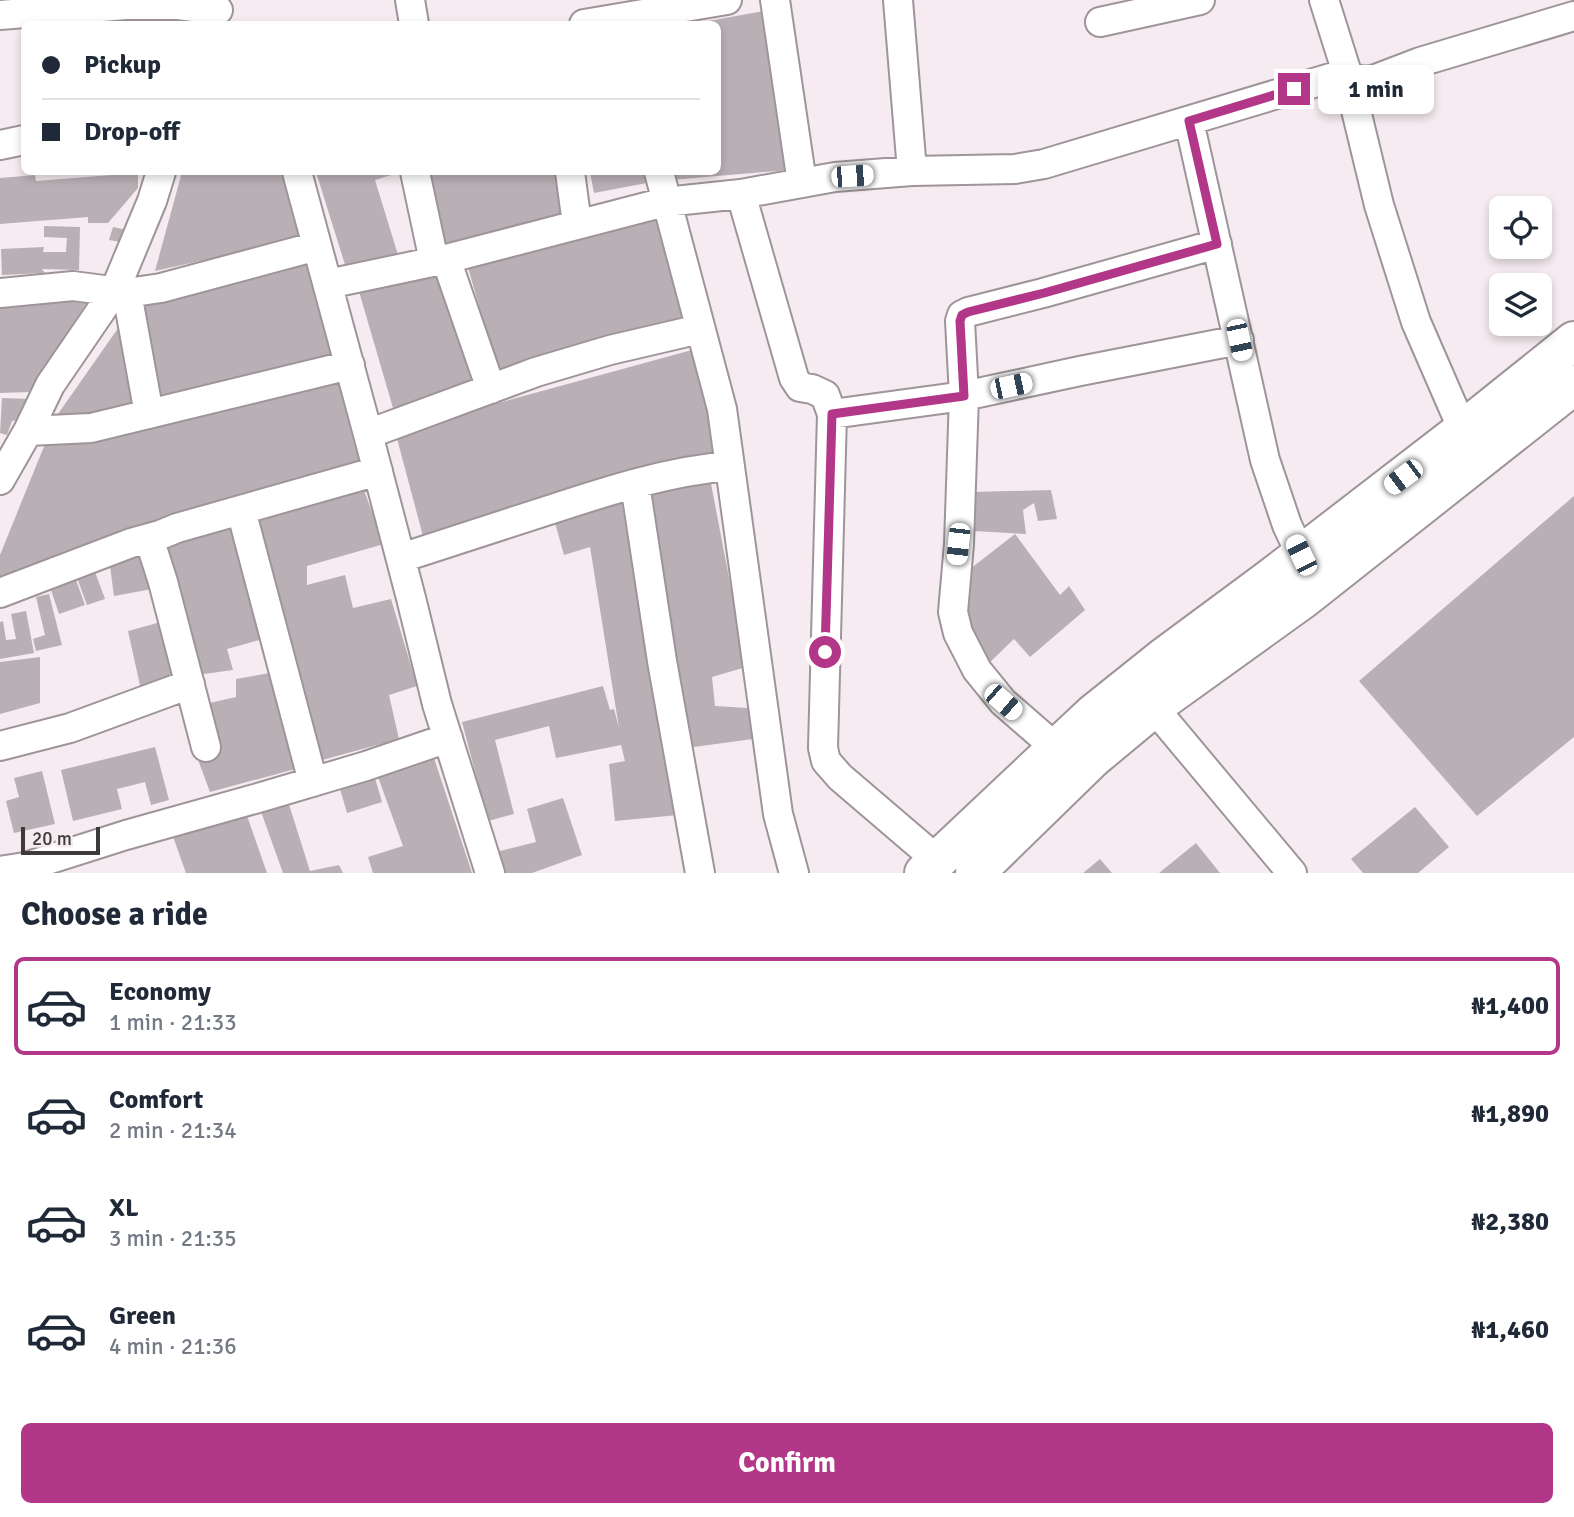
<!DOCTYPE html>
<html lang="en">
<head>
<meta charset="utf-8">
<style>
	:root { --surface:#fff; --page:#f6f6f7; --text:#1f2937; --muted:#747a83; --line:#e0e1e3; --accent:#b33788 }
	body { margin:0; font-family:Signika,sans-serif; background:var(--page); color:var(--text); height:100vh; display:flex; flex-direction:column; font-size:26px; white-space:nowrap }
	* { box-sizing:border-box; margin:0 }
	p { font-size:23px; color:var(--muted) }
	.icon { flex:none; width:38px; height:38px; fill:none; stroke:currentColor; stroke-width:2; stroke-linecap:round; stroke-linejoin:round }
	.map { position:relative; height:873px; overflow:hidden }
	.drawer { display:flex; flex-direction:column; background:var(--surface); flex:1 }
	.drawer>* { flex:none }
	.hud { position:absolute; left:21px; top:21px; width:700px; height:154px; border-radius:10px; box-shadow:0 4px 10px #0003; display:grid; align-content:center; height:154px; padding:0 21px; background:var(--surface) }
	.buttons { position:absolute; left:1489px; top:196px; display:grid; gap:14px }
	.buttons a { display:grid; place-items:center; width:63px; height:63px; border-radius:10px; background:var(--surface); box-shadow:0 4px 10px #0003; font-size:35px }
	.scale { position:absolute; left:21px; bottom:18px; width:79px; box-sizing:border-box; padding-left:7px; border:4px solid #3e3a3c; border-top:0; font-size:19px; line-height:24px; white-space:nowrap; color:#3e3a3c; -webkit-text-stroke:5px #f5ebf0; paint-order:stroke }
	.end { position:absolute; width:32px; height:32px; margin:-16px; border:9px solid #b33788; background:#fff; box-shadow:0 0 0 4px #fff }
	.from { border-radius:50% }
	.bubble { position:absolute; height:49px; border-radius:10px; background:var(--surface); box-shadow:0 4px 10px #0003; font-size:23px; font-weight:800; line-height:49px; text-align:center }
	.car { position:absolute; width:21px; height:42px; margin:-21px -10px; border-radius:9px; box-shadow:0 0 5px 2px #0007; background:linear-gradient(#fff 24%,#345 0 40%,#fff 0 76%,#345 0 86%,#fff 0) }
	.hud b { display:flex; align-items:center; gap:24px; height:66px; font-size:26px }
	.hud b+b { border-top:2px solid var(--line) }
	.hud i { width:18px; height:18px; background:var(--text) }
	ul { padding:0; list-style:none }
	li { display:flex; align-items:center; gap:21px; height:98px; margin:0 14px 10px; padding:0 7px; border:4px solid transparent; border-radius:10px }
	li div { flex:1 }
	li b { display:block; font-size:26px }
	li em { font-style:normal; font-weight:800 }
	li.active { border-color:var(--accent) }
	li>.icon { width:63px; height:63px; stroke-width:1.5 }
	h2 { padding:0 21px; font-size:32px; line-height:84px }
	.primary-button { display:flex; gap:14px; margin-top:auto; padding:14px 21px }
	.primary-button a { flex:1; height:80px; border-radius:10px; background:var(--accent); color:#fff; font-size:28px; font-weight:800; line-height:80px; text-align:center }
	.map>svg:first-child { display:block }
	.building { fill:#b9b0b5 }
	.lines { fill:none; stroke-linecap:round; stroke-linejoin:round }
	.minor-casing { stroke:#9e9499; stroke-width:32 }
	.primary-casing { stroke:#9e9499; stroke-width:42 }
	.minor { stroke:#fff; stroke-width:28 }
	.primary { stroke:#fff; stroke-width:38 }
	.route { stroke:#b33788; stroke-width:9 }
</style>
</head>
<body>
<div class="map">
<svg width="1574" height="873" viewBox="0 0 1574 873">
	<rect width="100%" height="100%" fill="#f5ebf0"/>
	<path class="building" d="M769,10L788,170L671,180L670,172H718V24H697V23Z
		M112,172H138V188L108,223H88V217L0,224V178L35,175L36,181L112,175Z
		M182,172H289L308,237L155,271Z
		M316,172H401L375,180L398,255L347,271Z
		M430,172H563L572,221L445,246Z
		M590,172H650L652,182L594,193Z
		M660,210L691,322L499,376L467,264Z
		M44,226L80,227L79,270L42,269L45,273L2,275L1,249L44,247L43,252H66L67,238L44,237Z
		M113,227L127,230L121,242L109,240Z
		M306,257L331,356L160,399L135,299Z
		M445,262L480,383L393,408L358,288Z
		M93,293L29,392L0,393V297Z
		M121,324L142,411L51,424Z
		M692,350L722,459L424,540L395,431Z
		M339,376L364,469L0,577V555L47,439Z
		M2,398L31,399L19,420L12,421L7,435L0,433Z
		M709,473L746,667L712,677L715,706L748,708L753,739L686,748L643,488Z
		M362,485L384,544L307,566V585L345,575L353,608L391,599L417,686L389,695L399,739L315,762L258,517Z
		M1051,490L1057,519L1038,521L1034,503L1023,510L1026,534L973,531V492Z
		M620,494L678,815L615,821L609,764L625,761L621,745L556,758L549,726L495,740L514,814L488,821L462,722L603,686L610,710L614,709L619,728L590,547L564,555L552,512Z
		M1574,496V737L1477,816L1359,681Z
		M235,520L263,639L227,649L233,670L197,675L163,539Z
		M1015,534L1060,595L1069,586L1085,610L1030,657L1014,639L988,664L956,599L969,594L961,576Z
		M144,552L152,589L114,596L109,559Z
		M91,561L105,599L87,605L73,567Z
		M72,569L85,605L59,614L47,578Z
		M49,594L62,645L36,651L33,639L45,635L36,597Z
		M26,611L34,653L0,659V622L3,621L6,640L16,639L11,614Z
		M161,622L176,678L141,690L128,631Z
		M40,657V703L0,714V662Z
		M270,673L299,768L210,792L197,757L205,704L236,697V679Z
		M155,747L169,800L151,805L145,782L117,789L122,809L73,821L61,770Z
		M431,749L472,873H373L368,857L403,846L374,766Z
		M42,771L55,824L14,833L6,801L19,797L14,778Z
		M375,778L382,802L347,813L340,789Z
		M286,795L310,871L339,865L343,873H283L259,806Z
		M563,798L582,855L532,873H501L492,853L536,842L527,809Z
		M244,807L267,873H186L171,831Z
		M1415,807L1449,847L1418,873H1363L1351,859Z
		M1196,843L1220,873H1159Z
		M1100,859L1112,873H1083Z"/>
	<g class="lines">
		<defs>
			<path id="minor" d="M410,0L414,24
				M775,0L802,183
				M898,0L912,171
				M1324,0L1347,73L1379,205L1416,322L1463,430
				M0,15L126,5H178L218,10
				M1100,22L1200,0
				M584,24L727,0
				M1189,121L1265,460L1287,525L1301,555
				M0,145L24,140
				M297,172L368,434L411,598L437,704L490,873
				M415,172L434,261
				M570,172L577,224
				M659,172L722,409L778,814L794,873
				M741,194L794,378L800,387L812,389L825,395L832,414L823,748L826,761L840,777L937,860
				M446,259L491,389
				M328,284L446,259L665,202L741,194L835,177L912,171L1015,169L1044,164L1347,73L1358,81L1373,80L1420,62L1574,16
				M0,293L73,286L127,293L161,288L317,246
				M127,293L149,414
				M832,414L964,396L1080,371L1239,340
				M28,431L91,428L350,365
				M368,434L536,372L610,350L700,329
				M0,480L28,431L50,385L115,290L152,201L161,172
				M635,484L662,661L700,873
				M241,510L313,782
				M149,538L163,582L206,747
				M401,558C450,542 499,526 549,510C607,491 668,471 730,466
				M0,593L131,543L160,535L177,528L378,471
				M1154,708L1292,873
				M0,746L70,728L190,684
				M1056,748L1003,702L977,670L958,633L953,612L959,544L964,396L960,321L962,315L968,312L1043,293L1217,244
				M0,871L25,867L126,835L265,796L366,766L448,738"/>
			<path id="primary" d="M924,873L1093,714L1163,658L1267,581L1463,430L1574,341
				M975,873L1093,758L1164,699L1303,599L1574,385"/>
		</defs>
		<use href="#minor" class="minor-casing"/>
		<use href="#primary" class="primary-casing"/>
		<use href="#minor" class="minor"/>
		<use href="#primary" class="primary"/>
	</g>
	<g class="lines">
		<path class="route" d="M825,652L832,414L964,396L960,321L962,315L968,312L1044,293L1217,244L1189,121L1294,89"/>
	</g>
</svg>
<div class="buttons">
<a><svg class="icon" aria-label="locate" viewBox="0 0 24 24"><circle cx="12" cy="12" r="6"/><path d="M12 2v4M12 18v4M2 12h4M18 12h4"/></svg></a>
<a><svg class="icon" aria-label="layers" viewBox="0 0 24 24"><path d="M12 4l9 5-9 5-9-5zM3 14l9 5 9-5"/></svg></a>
</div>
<div class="scale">20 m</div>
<i class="end from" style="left:825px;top:652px"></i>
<i class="end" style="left:1294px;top:89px"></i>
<div class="bubble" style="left:1318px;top:65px;width:116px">1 min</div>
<i class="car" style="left:852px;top:176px;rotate:86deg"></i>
<i class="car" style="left:1239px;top:340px;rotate:168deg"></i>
<i class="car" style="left:1011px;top:386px;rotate:78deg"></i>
<i class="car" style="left:1403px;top:477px;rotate:233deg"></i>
<i class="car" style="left:958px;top:544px;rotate:186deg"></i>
<i class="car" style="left:1301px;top:555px;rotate:334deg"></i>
<i class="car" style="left:1003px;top:702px;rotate:131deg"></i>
<div class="hud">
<b><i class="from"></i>Pickup</b>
<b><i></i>Drop-off</b>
</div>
</div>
<section class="drawer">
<h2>Choose a ride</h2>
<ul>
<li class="active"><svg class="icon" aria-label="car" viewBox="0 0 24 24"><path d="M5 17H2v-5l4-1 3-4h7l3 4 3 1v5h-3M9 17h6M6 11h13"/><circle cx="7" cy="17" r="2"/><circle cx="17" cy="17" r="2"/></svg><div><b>Economy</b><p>1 min · 21:33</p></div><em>₦1,400</em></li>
<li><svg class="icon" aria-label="car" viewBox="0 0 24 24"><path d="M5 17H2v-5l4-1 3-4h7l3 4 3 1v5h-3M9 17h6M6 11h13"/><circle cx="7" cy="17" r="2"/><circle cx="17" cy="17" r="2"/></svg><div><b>Comfort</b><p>2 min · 21:34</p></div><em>₦1,890</em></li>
<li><svg class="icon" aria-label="car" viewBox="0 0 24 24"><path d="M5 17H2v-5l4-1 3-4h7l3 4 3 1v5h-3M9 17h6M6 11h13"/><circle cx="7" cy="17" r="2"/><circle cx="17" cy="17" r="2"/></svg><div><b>XL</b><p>3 min · 21:35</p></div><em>₦2,380</em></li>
<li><svg class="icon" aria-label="car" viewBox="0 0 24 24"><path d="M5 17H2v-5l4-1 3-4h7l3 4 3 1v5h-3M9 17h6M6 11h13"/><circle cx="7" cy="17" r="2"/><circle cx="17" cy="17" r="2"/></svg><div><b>Green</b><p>4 min · 21:36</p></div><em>₦1,460</em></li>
</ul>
<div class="primary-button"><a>Confirm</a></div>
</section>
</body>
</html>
